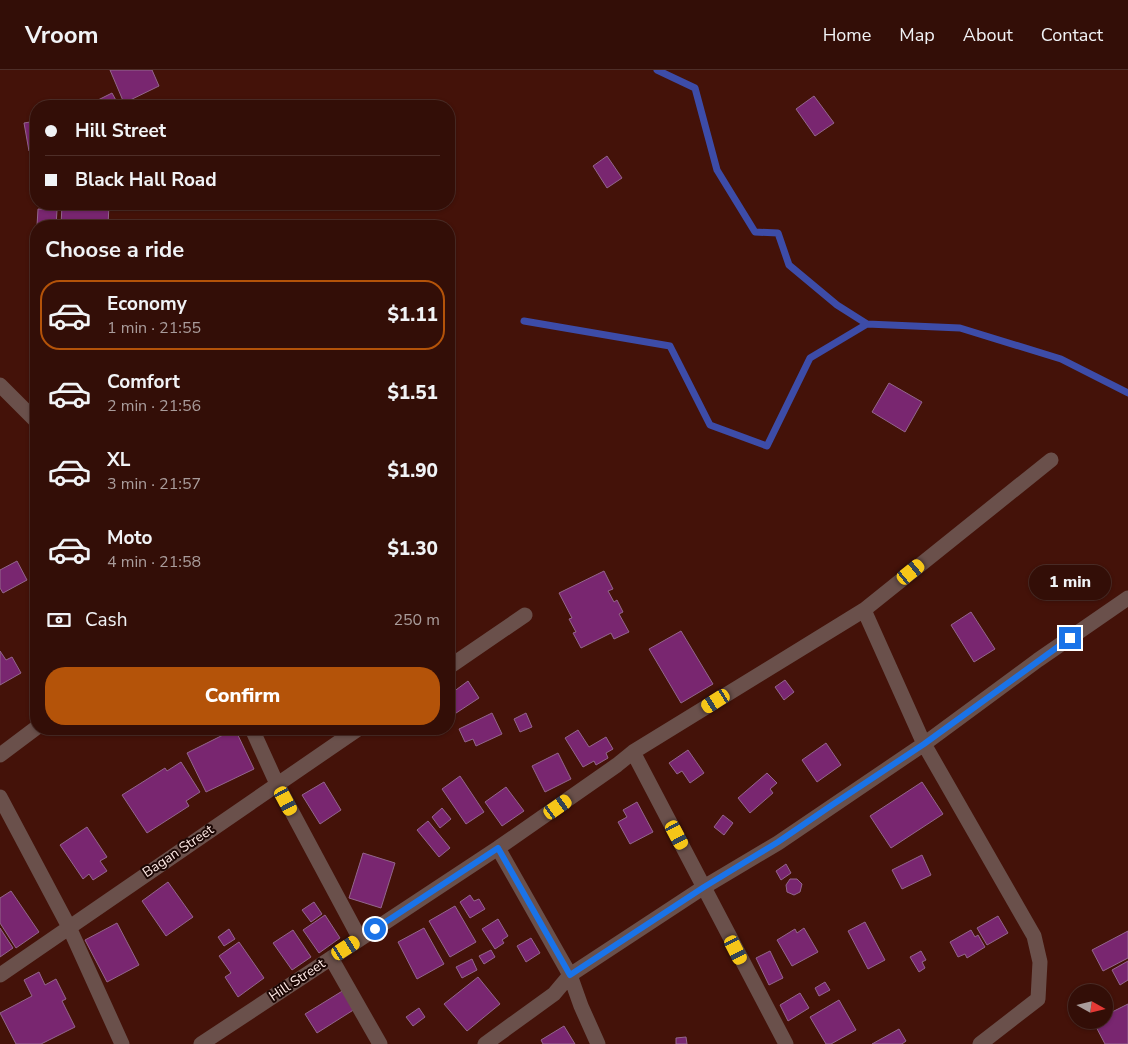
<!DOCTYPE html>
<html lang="en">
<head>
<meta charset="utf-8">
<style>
	:root { --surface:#330e07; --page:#3b1711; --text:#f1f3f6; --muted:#a99c9b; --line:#4e2e28; --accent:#b45309 }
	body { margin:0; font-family:"Nunito Sans",sans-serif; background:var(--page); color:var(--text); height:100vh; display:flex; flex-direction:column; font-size:19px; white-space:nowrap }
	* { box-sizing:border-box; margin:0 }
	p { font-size:16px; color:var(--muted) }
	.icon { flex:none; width:28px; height:28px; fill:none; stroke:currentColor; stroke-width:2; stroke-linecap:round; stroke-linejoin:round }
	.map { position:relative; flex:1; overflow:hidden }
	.sheet { position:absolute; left:30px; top:150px; width:425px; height:515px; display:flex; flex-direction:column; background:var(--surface); border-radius:20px; box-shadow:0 1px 4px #0004,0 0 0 1px var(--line) }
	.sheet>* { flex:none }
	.guide { position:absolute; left:30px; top:30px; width:425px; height:110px; border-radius:20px; box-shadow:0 1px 4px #0004,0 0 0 1px var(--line); display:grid; align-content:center; height:110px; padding:0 15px; background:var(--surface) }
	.needle { width:32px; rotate:98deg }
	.fabs { position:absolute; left:1068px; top:914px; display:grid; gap:10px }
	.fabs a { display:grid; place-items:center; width:45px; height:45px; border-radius:50%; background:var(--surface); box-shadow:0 1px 4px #0004,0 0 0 1px var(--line); font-size:25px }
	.end { position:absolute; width:22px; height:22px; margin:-11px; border:6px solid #1a73e8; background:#fff; box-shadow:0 0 0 2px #fff }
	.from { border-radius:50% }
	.bubble { position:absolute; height:35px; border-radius:18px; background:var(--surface); box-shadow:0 1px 4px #0004,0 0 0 1px var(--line); font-size:16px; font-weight:800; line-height:35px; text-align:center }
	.car { position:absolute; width:15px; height:30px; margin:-15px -8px; border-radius:6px; box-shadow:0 0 4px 1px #0007; background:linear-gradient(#f5c518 24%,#345 0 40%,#f5c518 0 76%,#345 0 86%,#f5c518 0) }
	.guide b { display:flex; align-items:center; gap:18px; height:48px; font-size:19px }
	.guide b+b { border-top:1px solid var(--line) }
	.guide i { width:12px; height:12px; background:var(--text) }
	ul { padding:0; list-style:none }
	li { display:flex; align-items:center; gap:15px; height:70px; margin:0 10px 8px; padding:0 5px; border:2px solid transparent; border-radius:20px }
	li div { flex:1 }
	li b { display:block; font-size:19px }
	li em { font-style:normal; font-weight:800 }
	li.active { border-color:var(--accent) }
	li>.icon { width:45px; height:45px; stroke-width:1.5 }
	h2 { padding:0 15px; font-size:22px; line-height:60px }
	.pay { display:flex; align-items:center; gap:12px; height:55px; padding:0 15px; font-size:19px }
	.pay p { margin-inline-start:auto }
	.button { display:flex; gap:10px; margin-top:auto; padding:10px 15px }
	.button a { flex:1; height:58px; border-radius:20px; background:var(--accent); color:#fff; font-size:20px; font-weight:800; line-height:58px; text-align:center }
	header { display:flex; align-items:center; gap:30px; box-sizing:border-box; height:70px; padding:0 25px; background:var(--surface); border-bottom:1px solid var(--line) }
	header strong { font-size:24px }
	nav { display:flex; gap:28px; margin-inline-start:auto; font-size:18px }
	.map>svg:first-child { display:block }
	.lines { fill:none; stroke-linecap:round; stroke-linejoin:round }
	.stream { stroke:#3d4ca8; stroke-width:7 }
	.building { fill:#792670; stroke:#93668c }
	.minor { stroke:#6a504b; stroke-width:15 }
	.route { stroke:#1a73e8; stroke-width:6 }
	.labels { text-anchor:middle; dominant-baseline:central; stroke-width:4; stroke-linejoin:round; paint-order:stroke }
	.street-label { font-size:14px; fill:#fee9e5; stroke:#1c0704 }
</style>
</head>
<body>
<header>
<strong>Vroom</strong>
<nav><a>Home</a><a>Map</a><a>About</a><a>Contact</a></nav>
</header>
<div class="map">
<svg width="1128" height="974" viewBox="0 0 1128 974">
	<rect width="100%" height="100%" fill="#441209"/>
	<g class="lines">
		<path class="stream" d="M657,0L695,18L717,100L755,162L778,163L789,195L837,235L867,254
			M524,251L670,276L710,355L767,376L810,288L867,254L960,258L1061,289L1128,323"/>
	</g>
	<path class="building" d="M110,0H152L159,16L124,33Z
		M112,23L118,34L113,36H101L98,30Z
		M814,26L834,53L815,66L796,39Z
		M36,51V80L29,81L24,53Z
		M607,86L622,108L607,118L593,96Z
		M62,134H109L108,156H61Z
		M38,139L57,140L56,156H37Z
		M889,313L922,332L905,362L872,342Z
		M17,491L27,510L3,523L0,518V500Z
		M604,501L613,519L608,521L614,532L617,530L623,542L619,544L629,562L614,569L611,563L581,578L573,563L576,562L569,549L572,548L559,523Z
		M971,542L995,579L974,592L951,555Z
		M681,561L713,614L681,633L649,579Z
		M0,581L6,590L12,587L21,603L0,615Z
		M785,610L794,622L784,630L775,617Z
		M468,611L479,628L450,647L449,645V625Z
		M492,643L502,664L476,676L473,669L465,672L459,659Z
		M526,643L532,657L520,662L514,649Z
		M120,659H135L124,665Z
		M235,659L254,699L206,722L187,683Z
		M578,660L589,677L606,667L613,679L606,683L608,688L596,695L594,691L583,697L565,668Z
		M826,673L841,695L817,712L802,690Z
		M688,680L704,703L690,713L682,701L677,704L669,693Z
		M558,683L571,709L545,722L532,696Z
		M181,692L200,722L186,731L189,736L147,763L122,725L165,698L167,701Z
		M767,703L777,713L770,719L773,723L750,743L738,728Z
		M460,706L484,742L466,754L442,719Z
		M324,712L341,740L320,754L302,725Z
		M922,712L943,744L891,778L870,746Z
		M506,717L524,741L502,756L485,732Z
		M637,732L653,762L630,774L618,752L627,747L623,740Z
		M442,738L451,749L440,758L432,747Z
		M723,745L733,753L724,765L714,757Z
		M428,751L450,778L439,787L417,760Z
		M87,757L107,787L100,791L107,801L93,810L89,804L83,809L60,775Z
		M363,783L395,793L381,838L349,828Z
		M922,785L931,805L902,819L892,800Z
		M786,794L791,803L781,810L776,801Z
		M790,809H797L802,814L800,822L794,825L787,822L786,815Z
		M168,812L193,847L166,866L142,831Z
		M11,821L39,862L16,878L0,853V828Z
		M470,825L474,831L479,829L485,839L470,848L460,832Z
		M314,832L322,844L311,852L302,840Z
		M455,836L476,872L450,887L429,851Z
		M325,845L340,868L319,883L303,860Z
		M998,846L1008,863L987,875L977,858Z
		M498,849L508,866L502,870L504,873L495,879L482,859Z
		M865,852L885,890L868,899L848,861Z
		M117,853L139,895L107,912L85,870Z
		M0,858L13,878L0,887Z
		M424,858L444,894L417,909L398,872Z
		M804,858L818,882L792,896L777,870L795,859L797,863Z
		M229,859L235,869L224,876L218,867Z
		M293,860L311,887L292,900L273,873Z
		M971,860L975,867L978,865L985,877L967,888L965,884L958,887L950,872Z
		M1128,861V888L1103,901L1092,880Z
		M531,868L540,883L526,892L517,876Z
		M239,872L264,908L238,927L225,907L231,903L219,886Z
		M491,880L495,887L484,894L479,886Z
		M770,881L783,908L769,915L756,888Z
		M921,881L926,890L922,892L925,898L919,902L910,887Z
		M472,889L477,900L462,908L456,897Z
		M1128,891V910L1120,915L1112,900Z
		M39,902L45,915L56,909L66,929L62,931L75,957L41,974H16L0,943L32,926L24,910Z
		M478,907L500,934L467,961L444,934Z
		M825,912L830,920L819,926L815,918Z
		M344,920L355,939L317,963L305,944Z
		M800,923L809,938L788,951L780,935Z
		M839,930L856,960L831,974H826L810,947Z
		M1128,934V974H1105L1093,951L1104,950V946Z
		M419,938L425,947L413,956L406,947Z
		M564,956L575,974H543L541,970Z
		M899,959L906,971L902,974H872Z
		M686,967L687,974H676V968Z"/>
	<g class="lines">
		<path class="minor" d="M0,315L36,351
			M864,540L924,674L1034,866L1040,892L1038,929L980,974
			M449,597L525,545
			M252,659L277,714L360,869
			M633,682L864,540L1051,390
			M0,685L36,658
			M0,727L69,857L122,974
			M498,778L570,905L581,936L598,974
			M331,888L380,974
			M0,905L358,659
			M201,974L498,778L617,695L633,682L786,974
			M485,974L554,924L570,905L704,817L778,773L924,674L1038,590L1128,528"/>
	</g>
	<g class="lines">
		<path class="route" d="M375,859L498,778L570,905L704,817L778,772L832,735L924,674L1070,568"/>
	</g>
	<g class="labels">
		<g class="street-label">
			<text transform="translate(178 781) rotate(-34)">Bagan Street</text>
			<text transform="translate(297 910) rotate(-34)">Hill Street</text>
		</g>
	</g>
</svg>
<div class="fabs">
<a><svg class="needle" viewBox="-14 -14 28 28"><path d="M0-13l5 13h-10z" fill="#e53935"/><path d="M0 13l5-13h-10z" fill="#a99c9b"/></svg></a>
</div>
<i class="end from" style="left:375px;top:859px"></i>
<i class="end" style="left:1070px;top:568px"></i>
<div class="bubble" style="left:1029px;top:495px;width:82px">1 min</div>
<i class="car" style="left:911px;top:502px;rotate:51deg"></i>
<i class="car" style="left:716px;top:631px;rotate:238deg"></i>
<i class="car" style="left:286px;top:731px;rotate:152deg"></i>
<i class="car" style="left:558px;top:737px;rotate:55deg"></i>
<i class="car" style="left:677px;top:765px;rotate:152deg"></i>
<i class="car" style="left:346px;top:878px;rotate:57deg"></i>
<i class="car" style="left:736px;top:880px;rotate:153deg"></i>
<div class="guide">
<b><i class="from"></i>Hill Street</b>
<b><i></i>Black Hall Road</b>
</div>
<section class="sheet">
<h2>Choose a ride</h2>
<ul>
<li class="active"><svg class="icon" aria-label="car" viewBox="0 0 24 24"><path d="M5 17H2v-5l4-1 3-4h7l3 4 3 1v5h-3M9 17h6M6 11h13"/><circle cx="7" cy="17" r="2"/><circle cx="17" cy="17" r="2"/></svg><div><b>Economy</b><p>1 min · 21:55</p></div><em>$1.11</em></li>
<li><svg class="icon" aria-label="car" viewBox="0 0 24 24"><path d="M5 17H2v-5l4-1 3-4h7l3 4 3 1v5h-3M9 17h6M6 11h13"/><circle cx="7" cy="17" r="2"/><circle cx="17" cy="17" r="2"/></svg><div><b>Comfort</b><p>2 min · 21:56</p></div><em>$1.51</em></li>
<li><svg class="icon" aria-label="car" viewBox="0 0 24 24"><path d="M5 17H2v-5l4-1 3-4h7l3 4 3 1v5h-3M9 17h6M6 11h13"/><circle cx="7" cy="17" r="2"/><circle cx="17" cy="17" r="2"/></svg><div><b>XL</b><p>3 min · 21:57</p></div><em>$1.90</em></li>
<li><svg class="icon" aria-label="car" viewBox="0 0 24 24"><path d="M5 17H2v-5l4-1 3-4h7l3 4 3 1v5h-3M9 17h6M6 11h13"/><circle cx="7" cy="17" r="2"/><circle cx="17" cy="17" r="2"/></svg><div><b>Moto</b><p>4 min · 21:58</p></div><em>$1.30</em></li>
</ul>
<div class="pay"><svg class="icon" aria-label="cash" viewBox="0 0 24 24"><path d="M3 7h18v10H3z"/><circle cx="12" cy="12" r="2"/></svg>Cash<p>250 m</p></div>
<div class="button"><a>Confirm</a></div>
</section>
</div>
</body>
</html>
